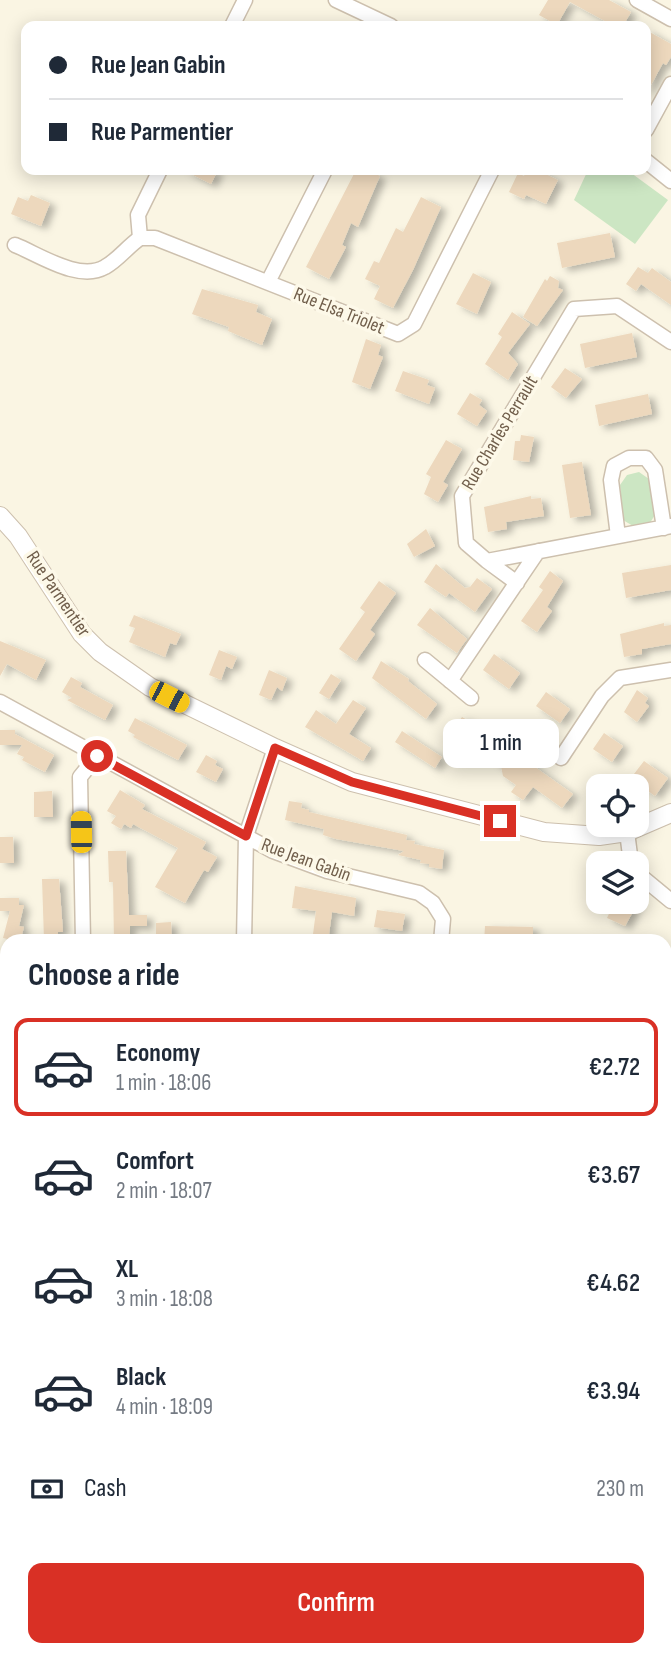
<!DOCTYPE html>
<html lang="en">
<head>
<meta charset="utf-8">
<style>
	:root { --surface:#fff; --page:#f2f2f3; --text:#1f2937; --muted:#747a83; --line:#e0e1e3; --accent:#d93025 }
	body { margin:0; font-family:"Sofia Sans Condensed",sans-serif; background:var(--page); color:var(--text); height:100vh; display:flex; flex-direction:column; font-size:26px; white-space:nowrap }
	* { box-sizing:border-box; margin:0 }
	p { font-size:23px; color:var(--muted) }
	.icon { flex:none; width:38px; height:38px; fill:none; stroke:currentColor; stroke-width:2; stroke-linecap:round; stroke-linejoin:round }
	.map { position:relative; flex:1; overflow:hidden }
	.drawer { position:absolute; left:0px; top:934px; width:672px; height:723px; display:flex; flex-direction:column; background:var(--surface); border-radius:21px 21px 0 0; box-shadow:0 4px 18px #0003 }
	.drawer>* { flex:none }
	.top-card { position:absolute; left:21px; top:21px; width:630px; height:154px; border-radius:14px; box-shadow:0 4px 18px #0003; display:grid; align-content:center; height:154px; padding:0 28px; background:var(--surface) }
	.buttons { position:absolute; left:586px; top:774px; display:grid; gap:14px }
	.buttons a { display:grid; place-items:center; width:63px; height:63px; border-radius:14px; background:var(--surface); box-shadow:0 4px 18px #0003; font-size:35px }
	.end { position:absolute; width:32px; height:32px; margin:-16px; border:9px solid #d93025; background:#fff; box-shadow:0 0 0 4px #fff }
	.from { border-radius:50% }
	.bubble { position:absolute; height:49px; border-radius:14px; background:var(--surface); box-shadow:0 4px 18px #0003; font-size:23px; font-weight:600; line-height:49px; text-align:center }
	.car { position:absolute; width:21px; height:42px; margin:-21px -10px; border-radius:9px; box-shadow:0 0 5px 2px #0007; background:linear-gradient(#f5c518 24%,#345 0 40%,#f5c518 0 76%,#345 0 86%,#f5c518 0) }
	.top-card b { display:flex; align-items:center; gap:24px; height:66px; font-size:26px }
	.top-card b+b { border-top:2px solid var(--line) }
	.top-card i { width:18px; height:18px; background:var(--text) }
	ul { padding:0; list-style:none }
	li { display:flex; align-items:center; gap:21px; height:98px; margin:0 14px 10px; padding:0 14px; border:4px solid transparent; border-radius:14px }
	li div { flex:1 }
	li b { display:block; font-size:26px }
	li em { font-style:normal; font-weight:600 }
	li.active { border-color:var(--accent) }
	li>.icon { width:63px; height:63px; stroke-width:1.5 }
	h2 { padding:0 28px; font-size:32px; line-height:84px }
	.pay { display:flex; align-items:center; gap:18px; height:77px; padding:0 28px; font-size:26px }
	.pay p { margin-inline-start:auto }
	.action { display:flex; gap:14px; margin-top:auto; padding:14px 28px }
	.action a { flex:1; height:80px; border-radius:14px; background:var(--accent); color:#fff; font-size:28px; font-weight:600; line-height:80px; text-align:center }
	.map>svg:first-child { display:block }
	.green { fill:#cce6c3 }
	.building { fill:#edd8bd; filter:url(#shadow) }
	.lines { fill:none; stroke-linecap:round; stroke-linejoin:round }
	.service-casing { stroke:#cdc0ae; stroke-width:10 }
	.minor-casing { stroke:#cdc0ae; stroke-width:17 }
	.tertiary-casing { stroke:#cdc0ae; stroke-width:20 }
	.service { stroke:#fff; stroke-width:7 }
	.minor { stroke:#fff; stroke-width:14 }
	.tertiary { stroke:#fff; stroke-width:18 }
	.route { stroke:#d93025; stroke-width:9 }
	.labels { text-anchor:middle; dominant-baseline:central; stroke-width:7; stroke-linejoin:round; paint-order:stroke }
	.street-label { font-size:19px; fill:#705e4b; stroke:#fdf9e9 }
</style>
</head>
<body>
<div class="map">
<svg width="671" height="1657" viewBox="0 0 671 1657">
	<defs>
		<filter id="shadow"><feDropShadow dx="6" dy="3.5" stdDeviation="3.5" flood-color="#0004"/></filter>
	</defs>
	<rect width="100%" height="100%" fill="#faf5e3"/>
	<path class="green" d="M588,170H627L668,200L635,244L574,200Z
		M639,472L649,479L656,513L650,523L633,526L623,520L620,485L627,475Z
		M7,1215V1310L0,1302V1217Z"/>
	<path class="building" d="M548,0H609L631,12L623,26H614L570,2L557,25L539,15Z
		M646,30L671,44V57L666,65L663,63L646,94Z
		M183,170H218L211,184Z
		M356,170H366L380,176L358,227L351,223L342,245L346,247L329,279L306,267Z
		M527,170H537L558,180L546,204L526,195L524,199L509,192L518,173L524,176Z
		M31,195L50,203L41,226L11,214L18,197L28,201Z
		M421,197L441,207L413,270L393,308L374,299L380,286L365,279L374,261L379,263L396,228L403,232Z
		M610,233L615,257L562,268L557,243Z
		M638,267L648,273L652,268L671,282V305L641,284L636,291L626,284Z
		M473,273L491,282L477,314L456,304Z
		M550,276L559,281L558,288L563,290L537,326L523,317L545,279L547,281Z
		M202,289L258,305L256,312L272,319L262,345L228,331L229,327L192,314Z
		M512,312L530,324L508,353L518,364L508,380L485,364L502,337L498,334Z
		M632,333L637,357L585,368L580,344Z
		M366,339L381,345L378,355L383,357L370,389L352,382Z
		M565,368L582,379L566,398L551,387Z
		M403,371L429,380L427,385L435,388L429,404L395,391Z
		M470,393L482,400L479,405L487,411L477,426L457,414Z
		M648,394L652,414L599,426L595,405Z
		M521,435L534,437L529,462L513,460L515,441H520Z
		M446,440L462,449L443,482L448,485L438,502L424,494L431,477L426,474Z
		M582,462L591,515L570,518L562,465Z
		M531,496V499L541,498L544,516L506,522L507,529L488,532L484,507Z
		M426,529L435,546L414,557L407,544Z
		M436,564L465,588L470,587L477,578L492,589L475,612L449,593L446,597L424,582Z
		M671,565V590L626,598L622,573Z
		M550,571L563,581L547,607L552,611L537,632L521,621L543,590L539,587Z
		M379,581L396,593L370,630L375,634L356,661L339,649L365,612L360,608Z
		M430,608L467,639L457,653L417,625Z
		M134,615L181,634L176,645L170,643L165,657L129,642L135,628L129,626Z
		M664,623V626L671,625V644L642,649V654L624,657L620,634Z
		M0,641L46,660L36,680L7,664L0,676Z
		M219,650L237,657L232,669L226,666L221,680L209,675Z
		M494,654L520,673L509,689L483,670Z
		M381,661L409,679L408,681L437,704L426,719L372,678Z
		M269,670L287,678L282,691L277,687L271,700L259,695Z
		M331,674L341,680L329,699L319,693Z
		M71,677L82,683L80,687L113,705L105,720L67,700L72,698L62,692Z
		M637,690L648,698L645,703L649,706L637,722L624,712Z
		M546,692L570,709L560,723L536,706Z
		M353,700L366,708L349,734L371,748L363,761L305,727L316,710L336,724Z
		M462,717L483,729L473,743L454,729Z
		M135,718L187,745L178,760L133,737L135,735L128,731Z
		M0,730H15V734L54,755L45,772L22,760L24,757L17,754L22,745H0Z
		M402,731L442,757L435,768L395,742Z
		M604,733L623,746L612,762L593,749Z
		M504,745L573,794L562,808L533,787L523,800L511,792L516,785L503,776L501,766L493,761Z
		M206,755L217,761L215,765L223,769L216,782L196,772Z
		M644,761L668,778L655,796L644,788L642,780L634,774Z
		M120,790L145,805L142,809L206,842L202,849L217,857L208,872L204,870L185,903L155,887L178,848L133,824L131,828L124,824L121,829L111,823L116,816L107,811Z
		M52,791L53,817H34V792Z
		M289,801L302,803L301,808L309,810V812L407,835L406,840L415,841L414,844L444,850L442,869L429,867V864L420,863L421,860L398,855L404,851L336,839L323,835L324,829L285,820Z
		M0,837H13L14,863H0Z
		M108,851H126L129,915H147V926H130V942H114L113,882H109Z
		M42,879H59L63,932H58V939L44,940Z
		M295,886L356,898L354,916L332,912L328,942H312L316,911L292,908Z
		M0,898H19V905H24L19,926L24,927L20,942L3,938L10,911H0Z
		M615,901H641L632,908L634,910L625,926L607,918Z
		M377,910L405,914L402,931L374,927Z
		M171,922L172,942H156V923Z
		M485,926L533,927V942H484Z"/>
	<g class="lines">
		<defs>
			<path id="service" d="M0,1340L7,1350
				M0,1365L7,1357
				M611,1654L612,1657"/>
			<path id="minor" d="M336,0L391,26
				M637,0L671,19
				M232,26L245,0
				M646,130L671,84
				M646,161L671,181
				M140,238L138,215L160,170
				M15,245C40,255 79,282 105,267C118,260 127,247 140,238H155L398,334L414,324L492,170
				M268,282L325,170
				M671,342L617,306L574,309L462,496L466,543L487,561L671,526
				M618,536L611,480L614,466L629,458H646L655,470L664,528
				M487,561L517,583
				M425,660L471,698
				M450,681L538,551
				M0,702L273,851L327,871L419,893L433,903L443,919L441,942
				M561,758L602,696L620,678L671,670
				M627,832L631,863
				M637,873L671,901
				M83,942L80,777L97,756
				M244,942L246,836L275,748
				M0,1008L7,1010
				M665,1031L671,1030
				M665,1156L671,1167
				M126,1657L134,1650
				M438,1657L440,1650"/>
			<path id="tertiary" d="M0,516L18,536L82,634L100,652L150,687L275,748L352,782L544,832L599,836L627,832L671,813
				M665,1438L671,1436
				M0,1615L7,1613"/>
		</defs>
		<use href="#service" class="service-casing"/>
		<use href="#minor" class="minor-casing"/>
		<use href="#tertiary" class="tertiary-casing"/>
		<use href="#service" class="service"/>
		<use href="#minor" class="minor"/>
		<use href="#tertiary" class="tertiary"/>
	</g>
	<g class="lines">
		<path class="route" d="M97,756L246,836L275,748L352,782L500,821"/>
	</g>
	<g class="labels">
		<g class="street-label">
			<text transform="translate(339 311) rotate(22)">Rue Elsa Triolet</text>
			<text transform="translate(500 433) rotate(-59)">Rue Charles Perrault</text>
			<text transform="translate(58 594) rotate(56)">Rue Parmentier</text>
			<text transform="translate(306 860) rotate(20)">Rue Jean Gabin</text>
		</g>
	</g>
</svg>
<div class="buttons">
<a><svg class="icon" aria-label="locate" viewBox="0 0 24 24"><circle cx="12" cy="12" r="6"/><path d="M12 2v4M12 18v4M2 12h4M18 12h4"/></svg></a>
<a><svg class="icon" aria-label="layers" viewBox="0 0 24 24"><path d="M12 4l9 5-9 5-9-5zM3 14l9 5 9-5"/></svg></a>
</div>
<i class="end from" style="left:97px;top:756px"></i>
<i class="end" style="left:500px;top:821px"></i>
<div class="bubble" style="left:443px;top:719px;width:116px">1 min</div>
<i class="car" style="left:169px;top:697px;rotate:117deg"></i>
<i class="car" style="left:81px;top:832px;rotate:359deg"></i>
<div class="top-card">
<b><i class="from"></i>Rue Jean Gabin</b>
<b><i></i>Rue Parmentier</b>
</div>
<section class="drawer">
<h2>Choose a ride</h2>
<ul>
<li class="active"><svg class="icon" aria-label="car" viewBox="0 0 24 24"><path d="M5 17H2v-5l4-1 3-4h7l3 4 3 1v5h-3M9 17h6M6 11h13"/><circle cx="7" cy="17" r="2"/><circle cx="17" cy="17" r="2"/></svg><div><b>Economy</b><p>1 min · 18:06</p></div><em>€2.72</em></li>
<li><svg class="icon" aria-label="car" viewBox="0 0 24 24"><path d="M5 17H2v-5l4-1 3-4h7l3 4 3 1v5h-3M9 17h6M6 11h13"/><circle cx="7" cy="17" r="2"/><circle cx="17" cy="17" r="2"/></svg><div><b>Comfort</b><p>2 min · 18:07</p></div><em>€3.67</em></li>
<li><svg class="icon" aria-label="car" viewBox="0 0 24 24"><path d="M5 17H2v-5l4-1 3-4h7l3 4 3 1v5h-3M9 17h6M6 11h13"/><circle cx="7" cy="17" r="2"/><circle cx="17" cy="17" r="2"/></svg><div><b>XL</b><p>3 min · 18:08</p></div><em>€4.62</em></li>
<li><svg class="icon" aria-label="car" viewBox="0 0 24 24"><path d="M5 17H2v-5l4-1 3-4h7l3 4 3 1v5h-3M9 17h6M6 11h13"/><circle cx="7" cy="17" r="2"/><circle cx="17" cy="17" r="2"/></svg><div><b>Black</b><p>4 min · 18:09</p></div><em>€3.94</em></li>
</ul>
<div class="pay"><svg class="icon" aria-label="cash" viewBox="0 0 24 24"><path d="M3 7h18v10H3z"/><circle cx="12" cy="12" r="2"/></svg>Cash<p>230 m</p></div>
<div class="action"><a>Confirm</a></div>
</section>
</div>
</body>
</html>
